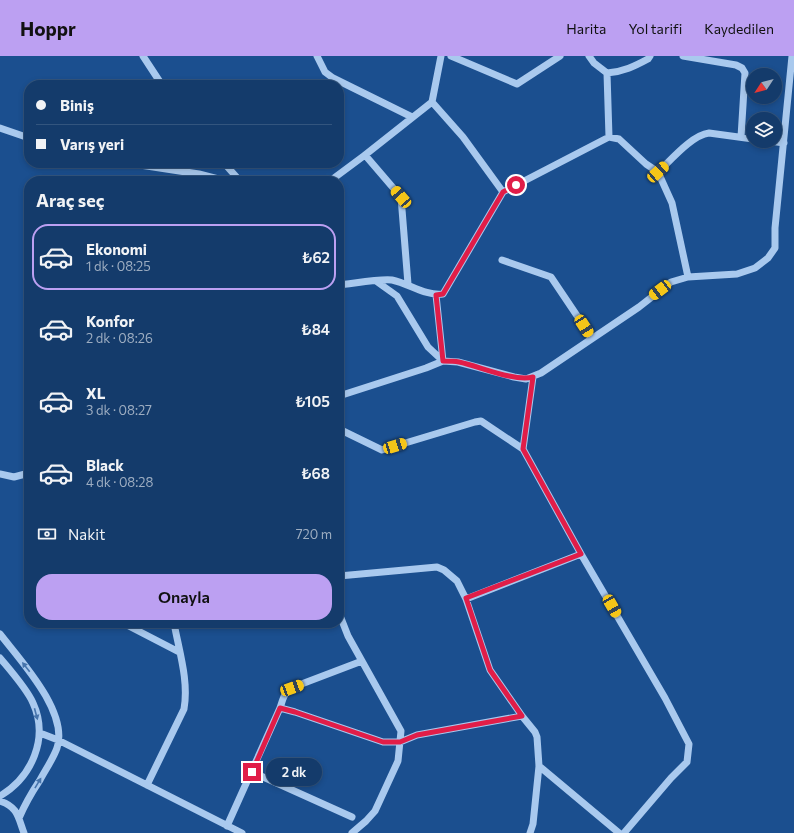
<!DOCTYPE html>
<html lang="tr">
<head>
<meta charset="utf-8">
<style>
	:root { --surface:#143b6b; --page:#1d4271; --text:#f1f3f6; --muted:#9dadc1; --line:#33557e; --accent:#bca0f2 }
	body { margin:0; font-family:Commissioner,sans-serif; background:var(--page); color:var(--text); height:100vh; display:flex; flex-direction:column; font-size:15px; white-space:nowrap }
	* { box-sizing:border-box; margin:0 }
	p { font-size:13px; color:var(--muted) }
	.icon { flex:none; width:22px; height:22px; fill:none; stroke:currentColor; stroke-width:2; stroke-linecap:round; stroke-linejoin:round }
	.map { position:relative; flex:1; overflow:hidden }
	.panel { position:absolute; left:24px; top:120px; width:320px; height:452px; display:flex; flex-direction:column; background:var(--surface); border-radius:16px; box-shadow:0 2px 6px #0003,0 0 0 1px var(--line) }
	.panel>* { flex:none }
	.hud { position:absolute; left:24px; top:24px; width:320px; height:88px; border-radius:16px; box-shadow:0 2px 6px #0003,0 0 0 1px var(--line); display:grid; align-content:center; height:88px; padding:0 12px; background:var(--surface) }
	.needle { width:26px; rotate:234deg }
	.tools { position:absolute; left:746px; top:12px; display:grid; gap:8px }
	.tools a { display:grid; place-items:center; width:36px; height:36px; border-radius:50%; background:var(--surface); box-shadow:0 2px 6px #0003,0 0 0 1px var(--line); font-size:20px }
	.end { position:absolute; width:18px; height:18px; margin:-9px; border:5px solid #e11d48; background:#fff; box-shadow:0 0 0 2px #fff }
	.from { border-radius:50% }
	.bubble { position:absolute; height:28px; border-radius:14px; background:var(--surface); box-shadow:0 2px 6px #0003,0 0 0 1px var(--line); font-size:13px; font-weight:600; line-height:28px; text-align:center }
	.car { position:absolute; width:12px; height:24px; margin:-12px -6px; border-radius:5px; box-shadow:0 0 3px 1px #0007; background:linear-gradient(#f5c518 24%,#345 0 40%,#f5c518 0 76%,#345 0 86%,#f5c518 0) }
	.hud b { display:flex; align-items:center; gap:14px; height:38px; font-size:15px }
	.hud b+b { border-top:1px solid var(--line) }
	.hud i { width:10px; height:10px; background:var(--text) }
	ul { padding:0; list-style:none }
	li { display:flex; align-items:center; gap:12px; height:66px; margin:0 8px 6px; padding:0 4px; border:2px solid transparent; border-radius:16px }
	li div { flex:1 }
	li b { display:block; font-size:15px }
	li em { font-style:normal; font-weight:600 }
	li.current { border-color:var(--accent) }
	li>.icon { width:36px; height:36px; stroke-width:1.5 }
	h2 { padding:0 12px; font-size:18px; line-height:48px }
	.pay { display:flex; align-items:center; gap:10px; height:44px; padding:0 12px; font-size:15px }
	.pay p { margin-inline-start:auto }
	.action { display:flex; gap:8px; margin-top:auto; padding:8px 12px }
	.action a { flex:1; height:46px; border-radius:16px; background:var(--accent); color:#111; font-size:16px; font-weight:600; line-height:46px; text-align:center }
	header { display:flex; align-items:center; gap:24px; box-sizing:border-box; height:56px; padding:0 20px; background:var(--accent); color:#111 }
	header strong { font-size:19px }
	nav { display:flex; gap:22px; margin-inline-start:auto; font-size:14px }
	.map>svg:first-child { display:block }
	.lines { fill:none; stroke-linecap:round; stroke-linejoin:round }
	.minor { stroke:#a9c9ee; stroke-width:7 }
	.oneway { fill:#4674ac }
	.route { stroke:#e11d48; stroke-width:5 }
</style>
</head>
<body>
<header>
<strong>Hoppr</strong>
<nav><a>Harita</a><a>Yol tarifi</a><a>Kaydedilen</a></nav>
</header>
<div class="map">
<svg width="794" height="777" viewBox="0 0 794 777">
	<rect width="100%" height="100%" fill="#1b4f8f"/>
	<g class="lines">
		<path class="minor" d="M143,0L162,29
			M317,0L325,16L333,22L412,61
			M451,0L517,28L560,0
			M589,0L594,7L607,17C623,16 635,10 648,3L650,0
			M683,0L736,9L742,12L745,17L741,81
			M607,17L609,81
			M432,46L463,81L503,136
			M0,72L29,82
			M770,85L784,87
			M365,99L401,141L408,228
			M127,107L199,118L226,125
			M224,107L240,125
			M658,116C671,104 692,79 709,77L753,83
			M330,125L365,99L432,46L441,0
			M502,204L551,221L592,282
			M376,225L397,240L428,291L443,305
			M339,229C351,228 382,222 392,224C410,228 425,240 443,238L503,136L609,81L619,83L646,108L658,116L672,147L688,221
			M436,239L443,305
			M339,340L426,312L443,305L458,306L514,321L526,323L541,317L639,251L671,226L688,221L737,218L755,212L768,202L775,192V172L792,0
			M339,375H343L382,394L475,366L481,365L523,393L581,498L665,642L689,688L687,706L671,722L624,777
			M523,393L533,321
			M0,418L14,421L29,417
			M339,520L437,511L444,514L457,525L466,543L490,614L522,660L535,676L537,681L539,710L533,768L530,777
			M466,543L581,498
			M339,557L348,580L401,675L398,705L375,755L366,765L352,777
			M123,567L179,596
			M0,578C20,604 69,656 57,692C53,703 46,713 40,724C32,736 25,748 19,762
			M0,602C10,614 27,633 33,647C49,682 32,721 0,740
			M280,652L295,656L383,686H400L417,679L522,660
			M40,677L58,684L242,777
			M539,710L619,777
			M252,716L352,761
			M147,729L184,653C189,625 179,595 174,567
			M0,745C18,751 18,761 24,777
			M227,770L280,652C283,643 284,637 291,632L362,605"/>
	</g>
	<defs><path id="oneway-solid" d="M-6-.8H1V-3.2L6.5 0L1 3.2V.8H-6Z"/></defs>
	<g class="oneway">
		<use href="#oneway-solid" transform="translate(26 611) rotate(-128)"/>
		<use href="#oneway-solid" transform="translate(36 658) rotate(75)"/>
		<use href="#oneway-solid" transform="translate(38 727) rotate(-59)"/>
	</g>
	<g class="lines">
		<path class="route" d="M252,716L280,652L295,656L383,686H400L417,679L522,660L490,614L466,542L581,498L523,393L533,321C514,326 479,310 459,306C454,305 448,305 443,305L436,239L443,238L503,136L516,129"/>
	</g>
</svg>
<div class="tools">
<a><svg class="needle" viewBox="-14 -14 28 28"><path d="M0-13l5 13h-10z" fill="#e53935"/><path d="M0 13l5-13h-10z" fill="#9dadc1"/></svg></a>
<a><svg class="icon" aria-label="layers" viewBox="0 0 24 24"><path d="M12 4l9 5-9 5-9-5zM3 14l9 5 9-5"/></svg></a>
</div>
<i class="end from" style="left:516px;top:129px"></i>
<i class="end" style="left:252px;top:716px"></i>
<div class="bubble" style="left:266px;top:702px;width:56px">2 dk</div>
<i class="car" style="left:658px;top:116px;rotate:48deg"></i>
<i class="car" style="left:401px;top:141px;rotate:319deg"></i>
<i class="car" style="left:660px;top:234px;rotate:233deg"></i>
<i class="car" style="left:584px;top:270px;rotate:147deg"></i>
<i class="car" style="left:395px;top:390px;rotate:73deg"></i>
<i class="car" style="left:612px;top:550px;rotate:150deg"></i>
<i class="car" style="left:292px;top:632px;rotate:70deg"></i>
<div class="hud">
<b><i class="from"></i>Biniş</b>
<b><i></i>Varış yeri</b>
</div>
<section class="panel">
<h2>Araç seç</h2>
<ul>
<li class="current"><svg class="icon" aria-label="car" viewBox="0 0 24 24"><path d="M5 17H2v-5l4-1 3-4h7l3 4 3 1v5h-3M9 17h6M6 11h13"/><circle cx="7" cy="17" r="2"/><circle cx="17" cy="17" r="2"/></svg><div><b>Ekonomi</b><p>1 dk · 08:25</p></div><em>₺62</em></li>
<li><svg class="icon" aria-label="car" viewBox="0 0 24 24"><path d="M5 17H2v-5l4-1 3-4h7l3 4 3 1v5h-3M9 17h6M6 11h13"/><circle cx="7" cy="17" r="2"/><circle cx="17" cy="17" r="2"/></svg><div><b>Konfor</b><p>2 dk · 08:26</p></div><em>₺84</em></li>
<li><svg class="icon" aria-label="car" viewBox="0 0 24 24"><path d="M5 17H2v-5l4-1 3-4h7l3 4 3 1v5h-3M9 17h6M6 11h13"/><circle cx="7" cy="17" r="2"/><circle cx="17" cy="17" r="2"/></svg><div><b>XL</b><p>3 dk · 08:27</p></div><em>₺105</em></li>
<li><svg class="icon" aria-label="car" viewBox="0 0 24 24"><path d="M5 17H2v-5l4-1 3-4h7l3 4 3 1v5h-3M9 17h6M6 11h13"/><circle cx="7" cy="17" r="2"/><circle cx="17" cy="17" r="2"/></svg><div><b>Black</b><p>4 dk · 08:28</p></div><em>₺68</em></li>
</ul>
<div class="pay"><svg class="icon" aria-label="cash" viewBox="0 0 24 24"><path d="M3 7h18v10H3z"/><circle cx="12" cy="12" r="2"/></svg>Nakit<p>720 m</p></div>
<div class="action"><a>Onayla</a></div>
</section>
</div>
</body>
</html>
